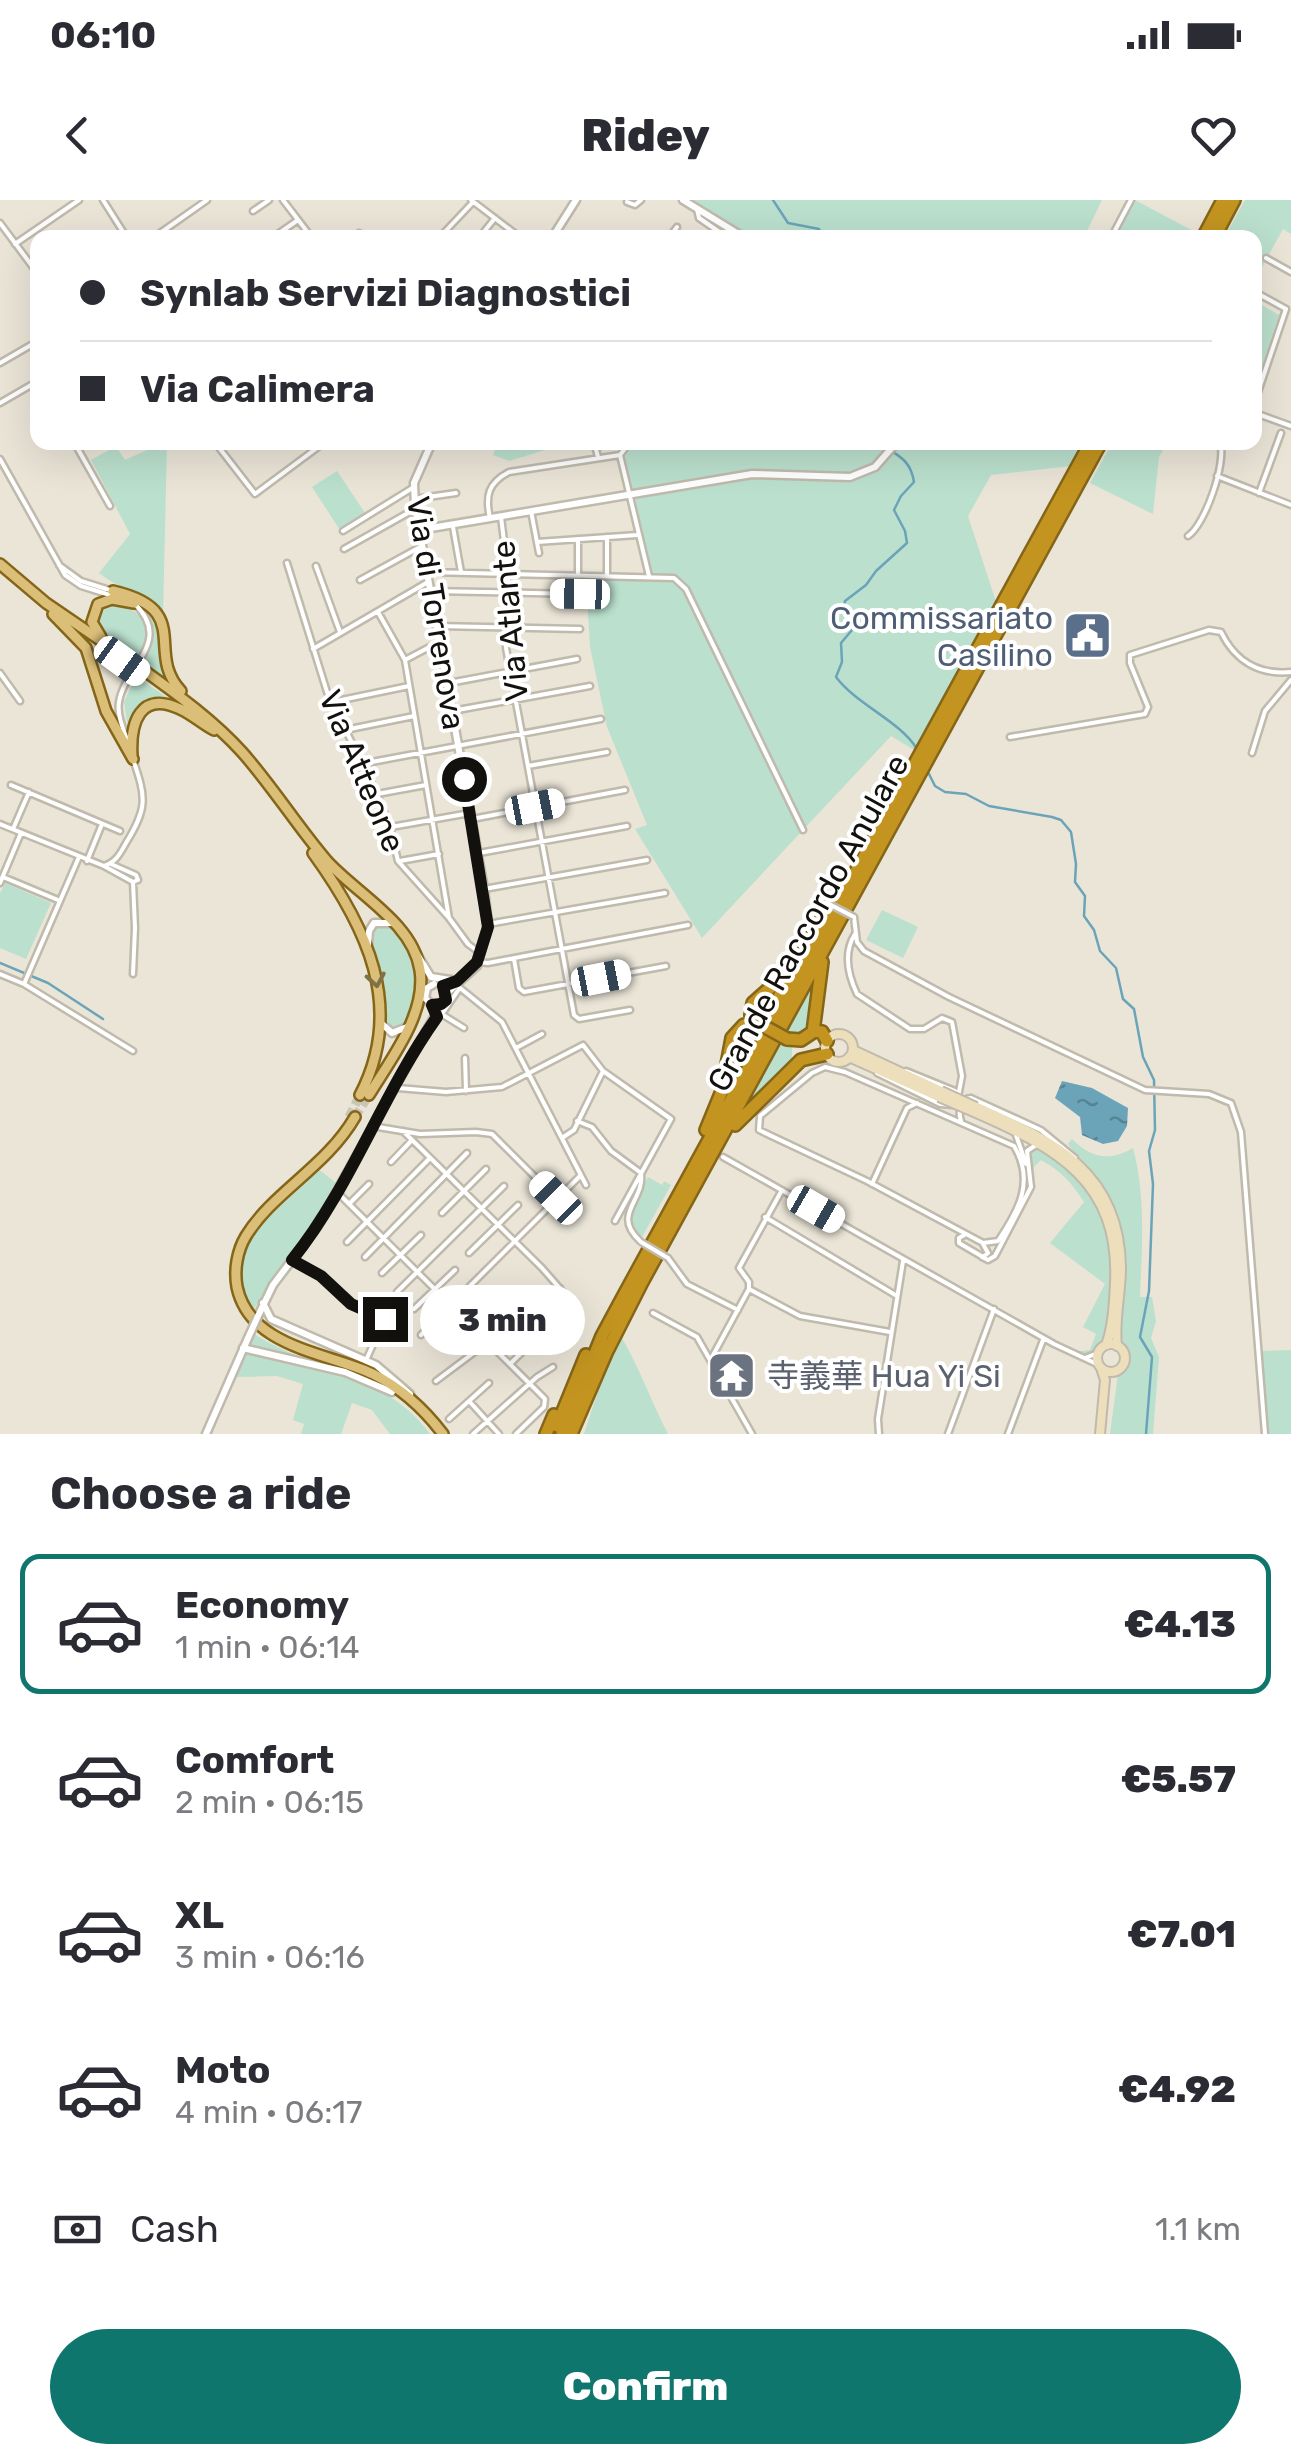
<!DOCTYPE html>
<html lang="en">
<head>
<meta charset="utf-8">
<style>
	:root { --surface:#fff; --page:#f7f7f7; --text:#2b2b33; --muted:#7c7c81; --line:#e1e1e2; --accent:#0f766e }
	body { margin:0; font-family:Rubik,"Noto Sans SC",sans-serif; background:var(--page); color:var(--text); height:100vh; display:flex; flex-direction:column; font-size:38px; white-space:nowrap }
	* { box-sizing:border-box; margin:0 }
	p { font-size:32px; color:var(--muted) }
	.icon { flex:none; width:55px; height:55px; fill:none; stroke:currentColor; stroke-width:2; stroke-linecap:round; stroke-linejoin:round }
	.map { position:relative; height:1234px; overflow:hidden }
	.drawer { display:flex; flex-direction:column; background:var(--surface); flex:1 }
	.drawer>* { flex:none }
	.top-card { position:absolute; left:30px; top:30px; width:1232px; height:220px; border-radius:20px; box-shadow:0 10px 40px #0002; display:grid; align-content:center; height:220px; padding:0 50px; background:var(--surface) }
	.end { position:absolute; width:45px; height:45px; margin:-22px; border:12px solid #13110d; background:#fff; box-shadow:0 0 0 5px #fff }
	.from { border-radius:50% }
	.bubble { position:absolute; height:70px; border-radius:35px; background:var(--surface); box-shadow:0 10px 40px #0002; font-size:32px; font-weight:800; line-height:70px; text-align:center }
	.car { position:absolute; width:30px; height:60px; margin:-30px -15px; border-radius:12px; box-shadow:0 0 8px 2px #0007; background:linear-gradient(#fff 24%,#345 0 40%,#fff 0 76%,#345 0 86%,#fff 0) }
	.top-card b { display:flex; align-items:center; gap:35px; height:95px; font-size:38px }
	.top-card b+b { border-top:2px solid var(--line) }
	.top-card i { width:25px; height:25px; background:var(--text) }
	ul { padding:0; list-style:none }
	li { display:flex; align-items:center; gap:30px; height:140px; margin:0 20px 15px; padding:0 30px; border:5px solid transparent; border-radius:20px }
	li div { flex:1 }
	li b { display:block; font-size:38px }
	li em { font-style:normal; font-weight:800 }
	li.selected { border-color:var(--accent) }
	li>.icon { width:90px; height:90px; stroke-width:1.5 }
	h2 { padding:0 50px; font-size:45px; line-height:120px }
	.pay { display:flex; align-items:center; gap:25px; height:110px; padding:0 50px; font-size:38px }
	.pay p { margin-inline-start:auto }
	.button { display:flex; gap:20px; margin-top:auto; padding:20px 50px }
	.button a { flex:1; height:115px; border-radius:60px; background:var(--accent); color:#fff; font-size:40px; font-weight:800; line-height:115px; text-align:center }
	.status { display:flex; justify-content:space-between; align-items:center; height:70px; padding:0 50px; background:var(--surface); direction:ltr }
	.status svg { height:28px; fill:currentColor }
	header { display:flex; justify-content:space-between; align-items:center; height:130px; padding:0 50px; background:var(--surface); font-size:45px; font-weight:800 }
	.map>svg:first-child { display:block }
	.green { fill:#bbe0ce }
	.water { fill:url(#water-ripples) }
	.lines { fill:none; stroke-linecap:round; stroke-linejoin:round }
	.stream { stroke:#6ba4b9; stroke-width:2.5 }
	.primary-tunnel { stroke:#cac5b9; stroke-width:9; stroke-dasharray:9 4.5; stroke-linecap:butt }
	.minor-casing { stroke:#c0baad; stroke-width:9 }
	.tertiary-casing { stroke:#c0baad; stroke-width:11 }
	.secondary-casing { stroke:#c0baad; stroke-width:12 }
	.primary-casing { stroke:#856619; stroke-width:14 }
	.motorway-casing { stroke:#856619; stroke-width:16 }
	.minor { stroke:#fff; stroke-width:4 }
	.tertiary { stroke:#fff; stroke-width:6 }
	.secondary { stroke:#eddfbc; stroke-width:8 }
	.primary { stroke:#dbbf79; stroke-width:9 }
	.motorway { stroke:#c3941f; stroke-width:11 }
	.minor-bridge-casing { stroke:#c0baad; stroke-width:9; stroke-linecap:butt }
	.tertiary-bridge-casing { stroke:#c0baad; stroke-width:11; stroke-linecap:butt }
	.secondary-bridge-casing { stroke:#c0baad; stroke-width:12; stroke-linecap:butt }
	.primary-bridge-casing { stroke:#856619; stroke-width:14; stroke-linecap:butt }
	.motorway-bridge-casing { stroke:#856619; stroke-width:16; stroke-linecap:butt }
	.minor-bridge { stroke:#fff; stroke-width:4 }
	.tertiary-bridge { stroke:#fff; stroke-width:6 }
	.secondary-bridge { stroke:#eddfbc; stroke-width:8 }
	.primary-bridge { stroke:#dbbf79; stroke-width:9 }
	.motorway-bridge { stroke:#c3941f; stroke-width:11 }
	.oneway { stroke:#817148 }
	.route { stroke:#13110d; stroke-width:12 }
	.labels { text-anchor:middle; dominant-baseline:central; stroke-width:8; stroke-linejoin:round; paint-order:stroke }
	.street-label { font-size:32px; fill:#13110d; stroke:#fff }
	.service-label { font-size:32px; fill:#4e5e75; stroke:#fff; text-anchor:end }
	.worship-label { font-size:32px; fill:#5b616d; stroke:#fff; text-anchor:start }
</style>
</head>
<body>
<div class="status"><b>06:10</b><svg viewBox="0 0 49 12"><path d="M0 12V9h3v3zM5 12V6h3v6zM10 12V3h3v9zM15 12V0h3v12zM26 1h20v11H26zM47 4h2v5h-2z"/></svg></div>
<header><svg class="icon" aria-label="back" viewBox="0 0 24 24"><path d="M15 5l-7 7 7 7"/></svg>Ridey<svg class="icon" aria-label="heart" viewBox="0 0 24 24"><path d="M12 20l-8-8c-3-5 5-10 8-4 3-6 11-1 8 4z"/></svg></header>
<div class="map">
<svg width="1291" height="1234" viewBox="0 0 1291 1234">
	<defs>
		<pattern id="water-ripples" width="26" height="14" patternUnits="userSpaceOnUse" patternTransform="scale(2.5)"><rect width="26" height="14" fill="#6ba4b9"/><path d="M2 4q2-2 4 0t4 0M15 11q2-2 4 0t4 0" fill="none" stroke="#578495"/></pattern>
	</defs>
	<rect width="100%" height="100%" fill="#eae5d7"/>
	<path class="green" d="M690,0H1102L1084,37H752Z
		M1135,0L1197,33L1194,37H1115Z
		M1245,0H1291V34L1283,29L1255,80V38H1224Z
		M1255,101L1279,115L1255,188Z
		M163,243H167L163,415C144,397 120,389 99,373L130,334L91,260L116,246L125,260Z
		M498,243H554L555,247L509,261L493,255Z
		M635,243H1101L1089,264L991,275L968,316L1003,423L932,561L891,536L702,738L635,629L647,625L607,527L590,447L586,379L653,380L625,257Z
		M1112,243H1167L1159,257L1153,314L1090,283Z
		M337,271L365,313L340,330L312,287Z
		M107,403C141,405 158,429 137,461L101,433L95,423L97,411Z
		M147,408L158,422L167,482L144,464L154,438Z
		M136,476L172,501C156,501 136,515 128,528L124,502Z
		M5,683L51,703L26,759L0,748V693Z
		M882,710L918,727L903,758L866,740Z
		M391,725C424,755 421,785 407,823L394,831L383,823L380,779L370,738L373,726Z
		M815,777L812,827L806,836L784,835Z
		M781,841L792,847V864L741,914Z
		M1072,939C1091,958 1109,962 1133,948C1146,996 1142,1046 1140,1097H1152L1156,1121L1151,1138L1159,1157L1153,1234H1110L1118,1174L1126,1169L1128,1155L1118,1144L1124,1051L1112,1006L1068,944Z
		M1040,947C1050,955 1062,961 1072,970C1123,1011 1113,1083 1107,1140L1089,1156L1072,1152L1090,1150L1096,1134L1083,1127L1105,1084L1050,1043L1084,1002C1072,983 1061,971 1041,960L1032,969L1030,951Z
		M317,968L340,986L310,1038L252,1111C217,1046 274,1007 317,968Z
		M648,977L662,985L664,981L671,985L642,1037C620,1019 637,998 648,977Z
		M254,1134C311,1170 389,1176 430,1234H390L372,1210L352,1203L341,1234H301L304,1224L293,1220L303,1184L277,1176L235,1177Z
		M622,1138C639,1167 652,1203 668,1234H584L604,1173Z
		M1291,1150V1234H1267L1261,1151Z"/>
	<path class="water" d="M1062,881L1092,888L1128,908L1127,926L1118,941L1103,944L1082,935L1080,917L1055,898Z"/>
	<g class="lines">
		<path class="stream" d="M773,0L788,23L819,29L823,38
			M879,242C896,256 910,257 914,282L901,296L894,310L905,331L907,343L876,371L866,385L845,401L844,408L852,430L841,443L842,462L836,477C857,505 900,521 917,549
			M928,572L935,586L945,592L966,594L989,606L1052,617L1061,620L1071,632L1076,664L1075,682L1085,696L1084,716L1094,730L1100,751L1116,768L1123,799L1134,809L1143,857L1154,880L1155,930L1149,951L1153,984L1149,1091L1140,1137L1152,1157L1146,1234
			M0,763L48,783L103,819"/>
		<path class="primary-tunnel" d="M349,917L360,895
			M355,917L369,895"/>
		<defs>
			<path id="minor" d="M103,0L127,38
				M283,0L312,38
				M471,0L521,38
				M627,2L635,5L641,0
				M697,9L699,18L728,38
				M253,11L269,0
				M0,23L38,74
				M153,38L207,0
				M272,38L298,20
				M353,38L359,33
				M439,38L473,2
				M479,38L495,18
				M669,38L677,27
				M1111,38L1131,0
				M15,44L79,0
				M1266,58L1291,72
				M1255,92L1286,109
				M0,163L38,141
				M1255,201L1286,109
				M0,203L38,181
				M1255,213L1291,226
				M74,242L110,306
				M221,242L217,245L255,294L325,242
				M594,242L598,257
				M630,242L620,255L649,376
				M0,259L65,375L81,386L110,395
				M1217,276L1291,305
				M1259,293L1281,233
				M414,299L456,293
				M531,311L539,353
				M501,317L508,373L506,448L574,815L579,819L630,810
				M490,318C485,296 488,283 509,272L620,255
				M453,327L461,372
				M343,331L414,287
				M1188,336C1205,325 1227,262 1220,242
				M607,337V376
				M578,339V374
				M537,342L637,335
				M344,349L415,309
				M287,363L327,492L377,594L390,627L398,661L449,718L468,744L480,753
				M59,365L81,381L113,391
				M316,366L340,432
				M428,372L674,378L686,389L803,630
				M360,380L422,346
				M430,391L580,394
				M378,412L405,460L449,718
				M436,426L580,429
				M313,449L428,382
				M405,460L439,442
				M0,473L20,501
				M449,483L577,459
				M332,502L409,486
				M452,511L590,486
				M345,530L414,516
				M1010,537L1145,514L1148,507L1130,463V455L1209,430L1221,432C1235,461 1259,475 1291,472
				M127,540C123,528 117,515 119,502C125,465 174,442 134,403
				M1252,553L1265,511L1291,480
				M361,564L601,519
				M528,566L607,552
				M11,585L120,631
				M377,594L426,585
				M472,619L625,590
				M0,624L104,666L133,682L138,680L136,675L111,664
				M391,627L470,613
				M13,629L29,592
				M479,653L627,626
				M87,661L102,624
				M400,661L439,654
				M104,666C116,662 120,654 126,643C148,607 146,598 133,559
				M3,677L58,700
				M133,682L135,728L133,774
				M0,683L21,633
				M484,689L647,660
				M854,717L857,742L864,751L949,797L1145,890L1209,894L1231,903L1241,932L1265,1234
				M488,724L665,693
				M855,734C843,753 848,775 857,794L910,829H924L942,818L952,822L962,876L958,897
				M514,759L519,788L524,792L666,766
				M477,762L488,763L688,725
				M0,774L24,784L133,851
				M24,784L79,657
				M460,788L502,822L586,985
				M442,814L459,789
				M443,815L464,828
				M516,848L542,834
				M465,858L466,891
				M825,867L845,872L1014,946C1035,981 1019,1010 998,1041L983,1043L867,981L759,930L760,916L812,873Z
				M906,871L955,891L958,897
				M877,873L940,904L954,905
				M398,888L446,892L502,887L583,845L603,871L671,919L615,1021
				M971,898L1041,930L1075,958
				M577,921L592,927L611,951L641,973C645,1001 611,1014 640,1041
				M961,921C958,912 960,898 971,898
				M372,926L420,934L476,932L492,934L574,1016
				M403,931L542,1068L570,1100
				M1016,935L1026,964
				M562,938L574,930L603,871
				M723,957L1054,1144L1099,1165
				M391,962L412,940
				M872,984L907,908L917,903
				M337,992L545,1199L544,1207L516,1234
				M349,1004L369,984
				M442,1013L486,969
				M765,1017L897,1096
				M966,1034L959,1038V1043L983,1057L988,1053L983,1044
				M347,1042L430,958
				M469,1053L518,1005
				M365,1057L467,953
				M982,1057L988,1060L995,1056L1031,987L1027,951L1036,945
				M668,1058L687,1084L738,1110
				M292,1060L321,1076L351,1104L385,1118L367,1158
				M382,1073L421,1035
				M749,1089L800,1116L890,1132
				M397,1092L504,986
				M414,1109L455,1070
				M653,1113L697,1137L752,1234
				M421,1135L580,976
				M1085,1158L1098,1153
				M711,1159L749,1089V1082L739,1068L782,990
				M512,1162L552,1123
				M436,1181L560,1088
				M469,1201L499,1234
				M449,1219L489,1183
				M473,1234L537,1177L553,1167
				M879,1234L878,1219L903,1061
				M948,1234L994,1109
				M1008,1234L1043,1140"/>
			<path id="tertiary" d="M683,0L745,38
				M552,38L576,0
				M419,330L752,274L850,277L875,267L897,242
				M368,744L369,731L374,723H391
				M417,754L431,777L457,781
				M434,784L427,788L425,798L431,804L439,805
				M381,823L392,833L407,827
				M263,1103L271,1119L376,1165L410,1194
				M258,1116L273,1085L317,1027L448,792L477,766L488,724L484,689L415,306L414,283L432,242
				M243,1148L345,1172L392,1192
				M206,1234L248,1138"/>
			<path id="secondary" d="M825 848a14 14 0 1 1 28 0a14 14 0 1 1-28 0Z
				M853,850L941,891
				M849,857L939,897
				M976,907C1054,941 1120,971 1121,1068C1121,1094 1114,1120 1117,1146
				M974,912C1056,948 1120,981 1115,1083C1114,1103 1113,1126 1106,1145
				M1097 1158a14 14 0 1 1 28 0a14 14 0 1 1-28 0Z
				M1100,1234L1105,1180L1101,1168"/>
			<path id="primary" d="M0,364L46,403L125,457
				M113,391C195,410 144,452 181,491
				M53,414L86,448L106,511L133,559
				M101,437L92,422L98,404L112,399L134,403
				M142,469C178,495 213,520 242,552C273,587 297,626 327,661C357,694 413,723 420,770C427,814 390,860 369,895
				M132,556C130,523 140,490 180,509C192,514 202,524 214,530
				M313,653C366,726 406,807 360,895
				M355,917C326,967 273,992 246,1036C237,1051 234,1070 237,1087C250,1148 327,1152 373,1174C401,1188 424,1209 443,1234"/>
			<path id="motorway" d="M1203,38L1223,0
				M1214,38L1234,0
				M768,817L831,702
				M758,823L751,815L753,803L788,772
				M813,831L822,832L827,841
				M787,839L801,840L813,832L822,762
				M735,925L801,860L827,854
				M706,930L722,891L732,838L744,825L757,826
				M557,1226L586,1155
				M546,1234L554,1215
				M562,1234L602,1136L623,1097L1091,242
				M571,1234L606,1153L642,1082L1101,242"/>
		</defs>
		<use href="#minor" class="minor-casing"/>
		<use href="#tertiary" class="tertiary-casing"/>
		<use href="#secondary" class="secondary-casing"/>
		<use href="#primary" class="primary-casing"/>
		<use href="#motorway" class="motorway-casing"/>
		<use href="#minor" class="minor"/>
		<use href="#tertiary" class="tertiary"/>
		<use href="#secondary" class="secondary"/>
		<use href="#primary" class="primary"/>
		<use href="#motorway" class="motorway"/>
		<defs>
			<path id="minor-bridge" d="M827,703L854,717
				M641,1042L668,1058"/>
			<path id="tertiary-bridge" d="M248,1138L258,1116"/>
			<path id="secondary-bridge" d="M941,891L976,907
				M939,897L974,912"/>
			<path id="primary-bridge" d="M125,457L142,469"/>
			<path id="motorway-bridge" d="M758,823L787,839"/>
		</defs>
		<use href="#minor-bridge" class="minor-bridge-casing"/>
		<use href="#tertiary-bridge" class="tertiary-bridge-casing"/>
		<use href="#secondary-bridge" class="secondary-bridge-casing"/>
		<use href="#primary-bridge" class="primary-bridge-casing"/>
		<use href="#motorway-bridge" class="motorway-bridge-casing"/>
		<use href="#minor-bridge" class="minor-bridge"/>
		<use href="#tertiary-bridge" class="tertiary-bridge"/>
		<use href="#secondary-bridge" class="secondary-bridge"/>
		<use href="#primary-bridge" class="primary-bridge"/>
		<use href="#motorway-bridge" class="motorway-bridge"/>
	</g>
	<defs><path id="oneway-chevron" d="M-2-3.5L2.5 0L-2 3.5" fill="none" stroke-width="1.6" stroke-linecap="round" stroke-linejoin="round" transform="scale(2.5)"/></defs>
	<use class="oneway" href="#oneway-chevron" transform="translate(376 780) rotate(80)"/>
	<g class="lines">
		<path class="route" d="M385,1119L351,1104L321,1076L292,1060C351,987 382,894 437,817L432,805L441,804L446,800L443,786L457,781L477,762L488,727L464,579"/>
	</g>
	<defs>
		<symbol id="civic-square" viewBox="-11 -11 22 22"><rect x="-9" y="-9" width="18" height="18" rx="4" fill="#5c6f8a" stroke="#fff"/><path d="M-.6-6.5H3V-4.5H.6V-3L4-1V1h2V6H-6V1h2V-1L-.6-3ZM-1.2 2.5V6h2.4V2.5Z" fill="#fff"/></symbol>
		<symbol id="temple-square" viewBox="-11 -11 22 22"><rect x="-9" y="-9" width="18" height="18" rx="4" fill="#6b7280" stroke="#fff"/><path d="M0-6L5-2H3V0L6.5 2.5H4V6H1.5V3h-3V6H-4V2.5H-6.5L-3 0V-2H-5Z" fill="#fff"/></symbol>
	</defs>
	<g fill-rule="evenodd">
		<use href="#civic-square" x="1060" y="408" width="55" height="55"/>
		<use href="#temple-square" x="704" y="1148" width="55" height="55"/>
	</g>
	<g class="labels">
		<g class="street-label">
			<text transform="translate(436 413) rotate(81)">Via di Torrenova</text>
			<text transform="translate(510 421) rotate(-95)">Via Atlante</text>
			<text transform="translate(362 571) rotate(67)">Via Atteone</text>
			<text transform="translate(808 723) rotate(-61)">Grande Raccordo Anulare</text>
		</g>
		<g class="service-label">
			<text x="1053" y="418">Commissariato<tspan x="1053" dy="37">Casilino</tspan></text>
		</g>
		<g class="worship-label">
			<text x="767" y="1176">寺義華 Hua Yi Si</text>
		</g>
	</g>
</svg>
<i class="end from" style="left:464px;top:579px"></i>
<i class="end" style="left:385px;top:1119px"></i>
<div class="bubble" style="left:420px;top:1085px;width:165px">3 min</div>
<i class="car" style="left:580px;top:394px;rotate:271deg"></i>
<i class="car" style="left:122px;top:461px;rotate:126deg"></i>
<i class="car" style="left:535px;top:607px;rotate:79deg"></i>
<i class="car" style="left:601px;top:778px;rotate:79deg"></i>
<i class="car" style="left:556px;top:998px;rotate:315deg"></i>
<i class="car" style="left:816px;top:1009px;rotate:120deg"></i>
<div class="top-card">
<b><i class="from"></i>Synlab Servizi Diagnostici</b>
<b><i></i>Via Calimera</b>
</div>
</div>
<section class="drawer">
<h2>Choose a ride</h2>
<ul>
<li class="selected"><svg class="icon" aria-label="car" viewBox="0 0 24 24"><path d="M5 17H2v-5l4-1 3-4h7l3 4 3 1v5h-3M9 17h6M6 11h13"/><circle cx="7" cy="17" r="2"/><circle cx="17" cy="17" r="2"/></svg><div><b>Economy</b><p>1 min · 06:14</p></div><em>€4.13</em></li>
<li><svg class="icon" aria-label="car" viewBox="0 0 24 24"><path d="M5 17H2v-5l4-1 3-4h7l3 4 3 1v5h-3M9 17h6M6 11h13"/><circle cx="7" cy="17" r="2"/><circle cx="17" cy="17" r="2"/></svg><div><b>Comfort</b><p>2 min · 06:15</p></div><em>€5.57</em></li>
<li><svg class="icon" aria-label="car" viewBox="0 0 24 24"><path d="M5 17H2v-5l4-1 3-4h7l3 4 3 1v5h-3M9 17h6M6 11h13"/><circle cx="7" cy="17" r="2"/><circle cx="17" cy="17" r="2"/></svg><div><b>XL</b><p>3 min · 06:16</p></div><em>€7.01</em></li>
<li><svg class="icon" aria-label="car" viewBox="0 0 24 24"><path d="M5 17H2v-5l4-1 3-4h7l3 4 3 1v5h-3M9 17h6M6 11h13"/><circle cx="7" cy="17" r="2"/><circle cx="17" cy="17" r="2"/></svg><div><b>Moto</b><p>4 min · 06:17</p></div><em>€4.92</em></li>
</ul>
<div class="pay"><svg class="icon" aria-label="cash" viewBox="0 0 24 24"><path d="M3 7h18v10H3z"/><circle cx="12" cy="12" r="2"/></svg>Cash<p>1.1 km</p></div>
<div class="button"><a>Confirm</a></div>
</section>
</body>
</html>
